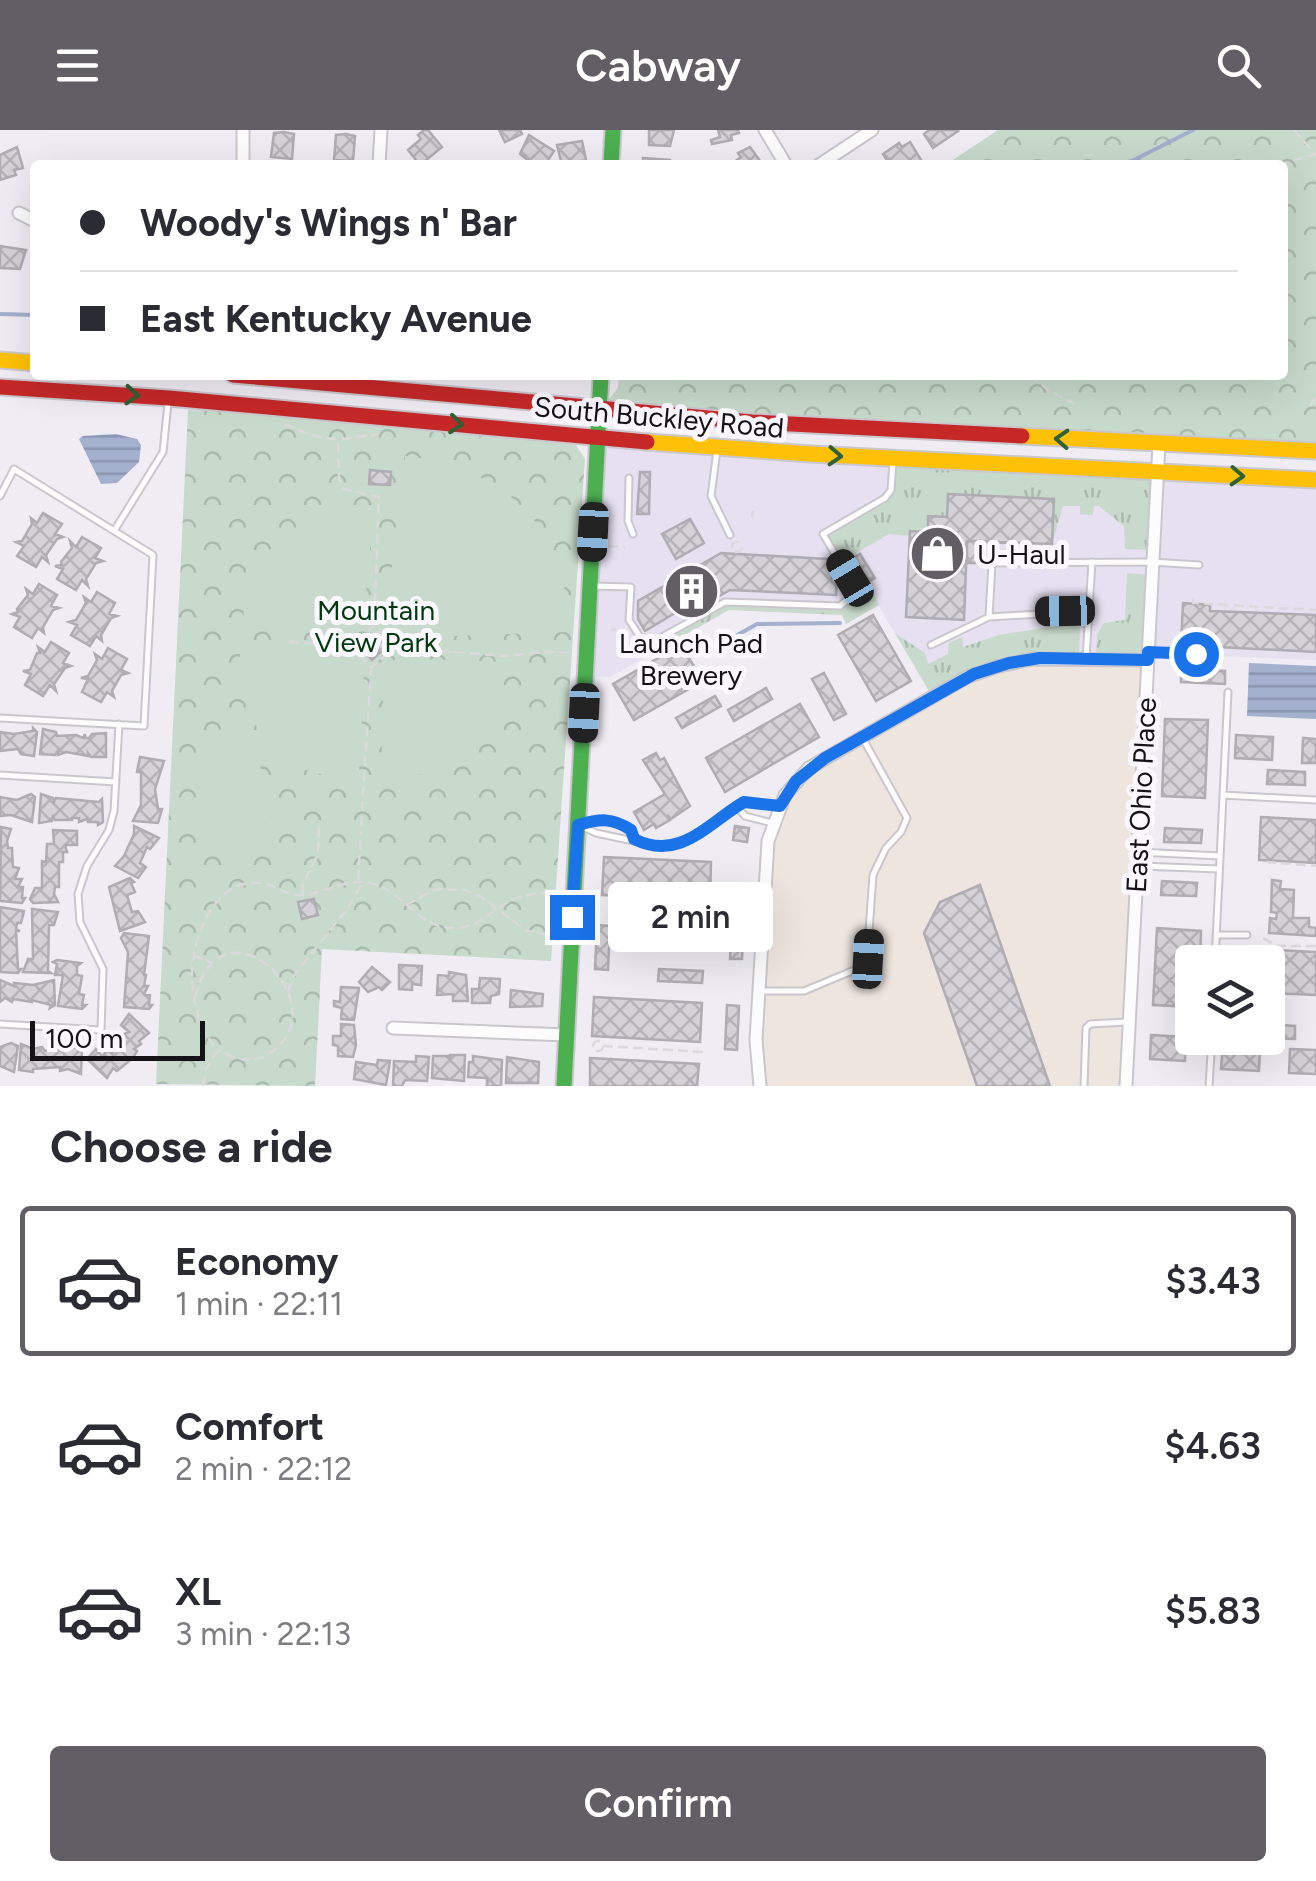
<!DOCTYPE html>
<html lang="en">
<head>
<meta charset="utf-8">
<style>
	:root { --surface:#fff; --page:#f7f7f7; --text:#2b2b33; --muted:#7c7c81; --line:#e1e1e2; --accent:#615f65 }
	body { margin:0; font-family:Figtree,sans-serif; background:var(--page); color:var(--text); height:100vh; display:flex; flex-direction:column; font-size:38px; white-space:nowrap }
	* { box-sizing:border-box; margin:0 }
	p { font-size:32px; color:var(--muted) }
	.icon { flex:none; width:55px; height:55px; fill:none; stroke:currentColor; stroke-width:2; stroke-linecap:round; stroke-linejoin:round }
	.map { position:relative; height:956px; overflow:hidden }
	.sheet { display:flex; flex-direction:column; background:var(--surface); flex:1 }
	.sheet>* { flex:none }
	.banner { position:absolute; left:30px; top:30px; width:1258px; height:220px; border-radius:10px; box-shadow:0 10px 40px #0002; display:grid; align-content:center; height:220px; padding:0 50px; background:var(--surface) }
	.controls { position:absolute; left:1175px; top:815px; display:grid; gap:20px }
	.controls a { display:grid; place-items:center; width:110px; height:110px; border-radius:10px; background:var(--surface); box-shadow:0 10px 40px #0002; font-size:50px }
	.scale { position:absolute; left:30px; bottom:25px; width:175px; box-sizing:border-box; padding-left:10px; border:5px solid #151318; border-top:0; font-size:28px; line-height:35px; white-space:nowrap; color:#151318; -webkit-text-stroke:8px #faf8fe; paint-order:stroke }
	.end { position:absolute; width:45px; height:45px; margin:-22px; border:12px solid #1a73e8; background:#fff; box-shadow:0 0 0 5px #fff }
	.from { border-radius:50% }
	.bubble { position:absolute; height:70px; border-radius:10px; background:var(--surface); box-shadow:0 10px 40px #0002; font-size:32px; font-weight:600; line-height:70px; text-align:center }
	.car { position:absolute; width:30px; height:60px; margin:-30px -15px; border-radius:12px; box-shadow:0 0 8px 2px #0007; background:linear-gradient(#222 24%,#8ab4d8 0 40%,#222 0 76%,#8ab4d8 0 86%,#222 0) }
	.banner b { display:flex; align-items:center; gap:35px; height:95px; font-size:38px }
	.banner b+b { border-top:2px solid var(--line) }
	.banner i { width:25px; height:25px; background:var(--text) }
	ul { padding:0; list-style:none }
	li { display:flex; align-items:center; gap:30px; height:150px; margin:0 20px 15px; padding:0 30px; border:5px solid transparent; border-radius:10px }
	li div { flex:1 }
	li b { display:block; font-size:38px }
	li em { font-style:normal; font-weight:600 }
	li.on { border-color:var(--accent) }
	li>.icon { width:90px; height:90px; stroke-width:1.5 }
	h2 { padding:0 50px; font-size:45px; line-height:120px }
	.cta { display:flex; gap:20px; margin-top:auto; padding:20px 50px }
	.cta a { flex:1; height:115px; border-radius:10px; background:var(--accent); color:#fff; font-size:40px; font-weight:600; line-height:115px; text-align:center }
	header { display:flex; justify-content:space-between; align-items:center; height:130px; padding:0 50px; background:var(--accent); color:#fff; font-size:45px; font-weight:600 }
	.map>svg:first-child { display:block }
	.built { fill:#e6e0f0 }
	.education { fill:#eee5de }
	.grass { fill:url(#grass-tufts) }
	.park { fill:url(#park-crowns) }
	.garden { fill:#c8dacb }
	.water { fill:url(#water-rules) }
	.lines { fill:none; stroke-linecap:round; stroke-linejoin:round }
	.stream { stroke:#a3b0ce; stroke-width:4 }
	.building { fill:url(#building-cross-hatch); stroke:#afacb3; stroke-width:2.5 }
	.lane-casing { stroke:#c9c7cd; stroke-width:9 }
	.street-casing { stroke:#c9c7cd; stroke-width:15 }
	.fast-casing { stroke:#c9c7cd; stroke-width:19 }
	.slow-casing { stroke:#c9c7cd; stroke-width:19 }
	.jam-casing { stroke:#c9c7cd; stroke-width:19 }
	.path { stroke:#dad9db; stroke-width:2.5; stroke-dasharray:10 5; stroke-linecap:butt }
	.lane { stroke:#fdfcfd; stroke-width:5 }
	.street { stroke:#fdfcfd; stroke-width:11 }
	.fast { stroke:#4caf50; stroke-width:15 }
	.slow { stroke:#ffc107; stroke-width:15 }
	.jam { stroke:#c62828; stroke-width:15 }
	.oneway { stroke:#306134 }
	.route { stroke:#1a73e8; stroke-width:12 }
	.labels { text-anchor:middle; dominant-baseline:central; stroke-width:10; stroke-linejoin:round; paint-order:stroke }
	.street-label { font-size:28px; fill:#151318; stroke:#faf8fe }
	.poi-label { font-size:28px; fill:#151318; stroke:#faf8fe; text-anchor:start }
	.park-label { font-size:28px; fill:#00390c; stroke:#faf8fe }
</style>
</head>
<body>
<header><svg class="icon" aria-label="menu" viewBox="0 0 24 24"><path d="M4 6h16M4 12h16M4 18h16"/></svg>Cabway<svg class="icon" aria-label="search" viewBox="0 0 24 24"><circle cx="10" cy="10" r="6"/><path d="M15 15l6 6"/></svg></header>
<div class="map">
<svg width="1316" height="956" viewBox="0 0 1316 956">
	<defs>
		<pattern id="grass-tufts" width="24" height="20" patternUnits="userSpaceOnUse" patternTransform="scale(2.5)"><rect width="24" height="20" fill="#c8dacb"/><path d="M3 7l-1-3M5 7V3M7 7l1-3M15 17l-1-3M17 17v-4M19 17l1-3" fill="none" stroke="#abbaae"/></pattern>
		<pattern id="park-crowns" width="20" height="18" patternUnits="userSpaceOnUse" patternTransform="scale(2.5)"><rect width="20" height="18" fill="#c8dacb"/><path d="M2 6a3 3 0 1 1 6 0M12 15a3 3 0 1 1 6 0" fill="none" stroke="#abbaae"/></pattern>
		<pattern id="water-rules" width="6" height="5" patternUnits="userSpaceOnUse" patternTransform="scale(2.5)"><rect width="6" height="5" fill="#a3b0ce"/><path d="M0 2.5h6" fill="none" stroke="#8b96b0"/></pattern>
		<pattern id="building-cross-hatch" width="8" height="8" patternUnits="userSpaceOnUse" patternTransform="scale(2.5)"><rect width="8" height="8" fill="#d4d2d7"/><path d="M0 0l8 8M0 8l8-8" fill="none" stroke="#b5b3b8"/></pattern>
	</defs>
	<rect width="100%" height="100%" fill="#efecf4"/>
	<path class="built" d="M598,308L1316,350V530L1149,523L932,566L878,475L846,494L842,485L729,480L610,547L586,546Z"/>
	<path class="education" d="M1147,530L1126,956H760L766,723L796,651L954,554L1009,533Z"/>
	<path class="grass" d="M893,329L1157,342L1153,420L1125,419L1124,396L1099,376H1094L1093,385L1080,384V376H1063L1052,414L1053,369L949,364L947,387L929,386L928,402L910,401V406L889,404L856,423L879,475L846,494L842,485L729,480L651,524L646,516L725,472L840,476L848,469L849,448L823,404L885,368L891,360Z
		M1127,443L1151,445L1147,530L1096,528L1097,505L1104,493L1125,490Z
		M1052,485L1080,497L1079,528L1009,533L932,566L895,503L925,523L928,534L948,524L949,513L962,507L963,517L999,505L1047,497Z"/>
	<path class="park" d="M998,0H1316V321L600,280L618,258L619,245H1282V35H945Z
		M188,280L297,286L576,315L585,329L551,831L322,819L315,956L156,954Z"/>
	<path class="garden" d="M405,326C500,336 575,400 566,502L398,508L385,494Z
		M356,384L373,387L363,493L351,504L242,500C246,430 283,385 356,384Z
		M240,521L352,526L364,538L359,647C278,652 239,596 240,521Z
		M397,528L505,532C501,613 460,647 381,649L384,539Z
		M225,599C263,607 270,671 272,700L263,712L202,717L199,653L204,652L199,645L198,635L202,634L200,602Z"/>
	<path class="water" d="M116,304L137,309L141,315L139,332L117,353L101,354L79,309L83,306Z
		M1249,533L1316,536V589L1247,586Z"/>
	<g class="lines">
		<path class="stream" d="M1114,35L1132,31L1193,0
			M0,184L35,185
			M725,512L757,494L840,493"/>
	</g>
	<path class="building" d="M424,0H428L442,17L420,35L408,20L421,9L418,5Z
		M499,0H520L522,4L505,12Z
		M649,0H674L670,16L649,15Z
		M718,0H738L739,3L731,5L732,10L712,14L711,10L720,7Z
		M929,0H957L958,1L933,18L924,4Z
		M284,2L294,4L292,29L271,27L274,3Z
		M346,4L355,6L353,31L334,30L336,5Z
		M529,5L554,21L545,35H534L520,24Z
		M582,11L586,30L562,35L557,15Z
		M910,12L921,30L914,35H890L883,24L899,13L902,17Z
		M17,17L23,38L14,40L16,45L0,50V25Z
		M750,17L763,35H730L741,27L738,23Z
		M643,28L670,30V35H643Z
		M0,116L26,120L20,139L0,138Z
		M370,340L391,342L390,355L369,354Z
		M640,342H650L649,384H637Z
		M948,364L1054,369L1052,414L967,411L964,490L906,487L910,401L928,402V386L947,387Z
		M43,383L62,394L55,404L63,407L57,409L46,425L48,432L42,427L36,437L17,426L24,416L16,412L22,411L32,394L31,388L37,393Z
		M690,389L704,413L676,429L662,404Z
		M82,407L101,418L95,428L103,431L96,433L86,449L88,456L82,450L76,460L57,449L63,439L55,436L62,435L61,432L72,418L70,411L76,417Z
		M967,411H988L987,433H967Z
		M721,423L828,429L837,448L836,465L730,460L688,484L685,477L645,501L638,489V471Z
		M860,424L875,448L867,453L852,429Z
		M39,454L57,465L51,476L59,478L53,480L43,497L44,503L38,498L32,508L14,497L20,487L12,484L18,482L17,479L28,465L26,459L33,464Z
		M97,462L115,473L109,484L117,486L111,488L101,505L102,511L96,506L90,516L71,505L77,495L69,492L76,490L86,473L84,467L91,472Z
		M1183,473L1210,475V481L1316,485V522L1181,515Z
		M873,485L911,551L876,571L838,505Z
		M375,505L386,517L372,530L361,518Z
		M51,512L69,523L63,533L71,536L65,538L54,554L56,561L50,555L43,566L25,555L31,544L23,541L30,540L37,523H40L38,517L45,522Z
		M681,515L703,551L634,590L613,554Z
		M108,518L127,529L121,540L128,543L121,545L112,561L114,567L107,562L101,572L82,562L88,549L81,548L88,546L97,530L95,524L102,529Z
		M1181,539L1225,541V554L1181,552Z
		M824,543L846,584L834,590L812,549Z
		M766,558L772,569L734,591L728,580Z
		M715,566L721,576L682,598L676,588Z
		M800,574L819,607L725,662L706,628Z
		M1165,589L1208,590L1205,668L1162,666Z
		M33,598L37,602L34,626L21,624L18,619L0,621V602L14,604L33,601Z
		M43,599L56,602L57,606L76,605L83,608L85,604V608H89L92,604L106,603V627H91L88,623V626L66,622L58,625V621L55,625L40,624Z
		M1236,605L1273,607L1272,630L1235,628Z
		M1303,608L1316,609V633H1302Z
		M656,623L660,630L664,628L690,676L671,689L667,685L670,690L656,698L654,694L644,700L634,682L665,664L643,630Z
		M140,627L164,631L155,659L158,679H162L158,693L133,691L141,675V642H137Z
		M1268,640L1305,642V655L1267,654Z
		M31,664L35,667L32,692L11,685L0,686V667L17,670Z
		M41,664L53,668L54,672L56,668L99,672L102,669L103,692L98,695V692H88L87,689L79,692V688H72V690H55L53,687L52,691L39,693Z
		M1261,687L1316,690V733L1259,730Z
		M134,696L159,708L150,719L147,717L140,733L146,737L138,748L115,736L124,726L134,704Z
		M735,696L749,698L747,712L733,710Z
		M1,697L11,699L7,711L8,718H12L13,737L19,738L15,749H22L18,757H23L22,768H25L22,773L0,771Z
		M1165,698L1202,700L1201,713L1164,712Z
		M53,700L77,701V715H65L67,722H63V732H59V757H55L54,764L58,772L33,773L30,769L35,758H42V731L46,732L47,714H54Z
		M604,727L711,732L710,770L602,765Z
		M130,748L134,752L131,753L135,762L127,765L132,782L138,781L145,792L120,801L109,757Z
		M1272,750L1281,751L1280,759L1294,760L1293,788H1309V797L1316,798V806L1269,803L1270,788L1276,789L1277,783L1271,782Z
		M1162,751L1197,753L1196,766L1161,765Z
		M980,755L1050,956H977L924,803L940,772Z
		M314,769L318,785L302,789L298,772Z
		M0,777L24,781L21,793H17L16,799L20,801H16L18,839H21L18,843L0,842Z
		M32,779L58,782L54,795H49L48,841L51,843L23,842L28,829H33Z
		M732,785H744L742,829H730Z
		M634,791L681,793L680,805L634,803Z
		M597,795L610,796L608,840L595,839Z
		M1157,798L1201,801L1200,832H1192V877L1153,875Z
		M124,803L149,806L144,845H146L144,856H148L144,864L150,865L149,875H152L149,879L124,877L128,822L121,808Z
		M1255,819L1316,822V865L1268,863V832H1255Z
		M57,830L81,833L77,836V845L82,846L79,864L84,865L82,875H86L82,879L58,876L63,845H55L57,834L53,832Z
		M399,835L422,836L421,855L412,854V860L399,859Z
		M372,837L390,852L382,860L379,857L368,862L359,852Z
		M659,839L703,841L702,853L658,851Z
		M449,842L466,845L468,871H453V864L437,865L438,845L449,846Z
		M480,848L500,849L499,864L491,866L490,873H472V859H479Z
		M0,850L14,856V853L33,855L54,850L55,875L50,878L51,875L32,870V872L13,869L12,872L5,868L0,872Z
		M341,857L359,858L354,890L341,889L342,878L334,876V871L340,872Z
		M511,860L543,864L542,876L510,877Z
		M594,867L702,873L700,912L592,906Z
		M727,875L739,876L737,920L725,919Z
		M129,884L149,903L139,911L141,914L134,919L137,921L133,928L117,941L113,938L107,948L87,929L96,919L105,929L104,924L108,920L112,924L121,910L124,913L125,911L120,906L129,902L121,895Z
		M341,894L354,895L356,915L353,927L338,926V916L333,915V906H341Z
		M1268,894L1295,896V909L1259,908H1268Z
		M1151,905L1186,907L1185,931L1150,929Z
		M11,913L18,916L14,942L0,936V917Z
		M21,914L33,919L42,917L45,921L82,917L81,944L68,939L60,941V937L33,939V942L19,940Z
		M1223,915L1260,917L1259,941L1221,939Z
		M1290,919L1316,920V944L1289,943Z
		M450,925H465L464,951L432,948L433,926H448L450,929Z
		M416,926L429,927L427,951L405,950L402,956H393L394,931L416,932Z
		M473,926L502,930L501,956H487V948L468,947L469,932H473Z
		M507,927L539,932L538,953H506Z
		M590,928L699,934L697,956H590Z
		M378,930L390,931L386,955L354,949L356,932L377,935Z"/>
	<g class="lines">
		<defs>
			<path id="lane" d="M717,320L711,366L730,405
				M629,348L628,391L633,404
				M0,366L14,339L153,425L144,596L0,588
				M114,401L163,322L168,273
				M591,456L631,457L629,490L646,516L725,472L840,476L848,469L849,448L823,404L885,368L891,360L893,332
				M989,487L992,433L1152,432L1199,435
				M931,515L989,487L1089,481
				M1151,523L1196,524
				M1086,528L1092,432
				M0,645L116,652
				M1223,665L1316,670
				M772,693L745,686L736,676L744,671L779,676
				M581,694C601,688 625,685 634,709
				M581,696L596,703L662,717L687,710L736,676
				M1138,722L1220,726
				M1140,736L1219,739
				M1216,805H1247
				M1215,832L1228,562
				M762,861H804L864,836L867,829L873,745L886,718L901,702L907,688L862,607
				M0,894L101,900L103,839L80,792L78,764L87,736L109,700L114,681L119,594
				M1084,956L1086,898L1090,894L1126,892
				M1209,956L1212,908"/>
			<path id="street" d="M765,0L786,35
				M243,35V0
				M379,35L381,0
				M819,35L872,0
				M19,83L35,91
				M393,898L566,905
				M760,956L756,910L768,711L785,665L809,638L967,547L999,536L1032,529L1147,530
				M1126,956L1159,314"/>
			<path id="fast" d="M611,35L613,0
				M564,956L601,245"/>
			<path id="slow" d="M0,230L35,233
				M1022,306L1316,321
				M647,312L811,324L1316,350"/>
			<path id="jam" d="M233,245L752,292L1022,306
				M0,257L169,268L647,312"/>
		</defs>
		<use href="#lane" class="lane-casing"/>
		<use href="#street" class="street-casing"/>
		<use href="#fast" class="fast-casing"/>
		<use href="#slow" class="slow-casing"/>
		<use href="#jam" class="jam-casing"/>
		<path class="path" d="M1294,0L1316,25
			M1279,35L1315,24
			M1030,245L1048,260L1075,274
			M1310,276L1316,267
			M284,294C321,311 338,312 377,304
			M338,313L339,348L344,359L379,367L374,496L351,515L371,538L393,518L374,496
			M752,387L753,381
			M732 417a5 5 0 1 1 10 0a5 5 0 1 1-10 0Z
			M609,416L625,417
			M1193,469V473L1316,480
			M611,500L616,499
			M289,512L351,515
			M395,518L506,526L545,522L571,523
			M361,696L371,540
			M1266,732L1316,736
			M358,750L361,701
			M303,764V754L318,724L319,697
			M406,775L436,759L464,760L480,766L527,801L559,806
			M1263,808L1277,816H1316
			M193,825L212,833
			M288,862L293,847L347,779L362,754
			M195,867C222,760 342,875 270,923C254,934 235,930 219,920
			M593 916a5 5 0 1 1 10 0a5 5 0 1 1-10 0Z
			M603,916L704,922
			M203,956L206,939L218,920C198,899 192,870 192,842C193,804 217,743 266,754C279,757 289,767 303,765C329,762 350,745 377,755C408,767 419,799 456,798C478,797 492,781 510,771C527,763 544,762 563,762"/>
		<use href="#lane" class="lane"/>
		<use href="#street" class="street"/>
		<use href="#fast" class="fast"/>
		<use href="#slow" class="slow"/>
		<use href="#jam" class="jam"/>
	</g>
	<defs><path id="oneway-chevron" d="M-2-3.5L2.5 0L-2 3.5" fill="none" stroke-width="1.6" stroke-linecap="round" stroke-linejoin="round" transform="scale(2.5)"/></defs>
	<g class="oneway">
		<use href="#oneway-chevron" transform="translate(132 265) rotate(4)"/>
		<use href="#oneway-chevron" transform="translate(456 294) rotate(6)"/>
		<use href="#oneway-chevron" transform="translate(1062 309) rotate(-177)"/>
		<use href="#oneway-chevron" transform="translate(835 326) rotate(3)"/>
		<use href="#oneway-chevron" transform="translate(1237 346) rotate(3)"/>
	</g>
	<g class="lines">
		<path class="route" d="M572,787L578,695C599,689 612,687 631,700L634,709C680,732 708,693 744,672L780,676L796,651L825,628L974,544L1009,533L1040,528L1148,530V522L1196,524"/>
	</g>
	<defs>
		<symbol id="shop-disc" viewBox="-11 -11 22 22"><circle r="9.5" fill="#615f65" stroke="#faf8fe"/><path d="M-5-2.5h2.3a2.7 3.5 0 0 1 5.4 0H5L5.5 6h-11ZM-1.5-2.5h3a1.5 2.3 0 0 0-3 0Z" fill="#fff"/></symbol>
		<symbol id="building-disc" viewBox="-11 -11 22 22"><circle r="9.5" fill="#615f65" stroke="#faf8fe"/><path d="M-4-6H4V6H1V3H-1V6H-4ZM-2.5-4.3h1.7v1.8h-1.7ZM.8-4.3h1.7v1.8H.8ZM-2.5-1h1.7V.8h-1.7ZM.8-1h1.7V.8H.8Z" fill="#fff"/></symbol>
	</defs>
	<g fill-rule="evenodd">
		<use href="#shop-disc" x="906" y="392" width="63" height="63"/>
		<use href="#building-disc" x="660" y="430" width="63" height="63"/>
	</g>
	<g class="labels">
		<g class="street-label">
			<text transform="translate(659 287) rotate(5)">South Buckley Road</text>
			<text transform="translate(1141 665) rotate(-87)">East Ohio Place</text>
		</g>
		<g class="poi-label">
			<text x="977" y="424">U-Haul</text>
			<text x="691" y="513" text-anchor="middle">Launch Pad<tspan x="691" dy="32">Brewery</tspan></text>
		</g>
		<g class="park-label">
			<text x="376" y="480">Mountain<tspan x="376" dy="32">View Park</tspan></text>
		</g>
	</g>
</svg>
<div class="controls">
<a><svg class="icon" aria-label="layers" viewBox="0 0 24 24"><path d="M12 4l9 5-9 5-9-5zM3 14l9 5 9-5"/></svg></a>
</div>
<div class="scale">100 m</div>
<i class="end from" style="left:1196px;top:524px"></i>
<i class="end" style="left:572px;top:787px"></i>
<div class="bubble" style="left:608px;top:752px;width:165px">2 min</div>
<i class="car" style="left:593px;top:402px;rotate:183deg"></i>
<i class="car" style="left:850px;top:448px;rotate:329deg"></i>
<i class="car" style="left:1065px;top:481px;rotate:269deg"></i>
<i class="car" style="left:584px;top:583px;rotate:183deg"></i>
<i class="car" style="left:868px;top:829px;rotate:3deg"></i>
<div class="banner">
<b><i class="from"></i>Woody's Wings n' Bar</b>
<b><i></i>East Kentucky Avenue</b>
</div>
</div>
<section class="sheet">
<h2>Choose a ride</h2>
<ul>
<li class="on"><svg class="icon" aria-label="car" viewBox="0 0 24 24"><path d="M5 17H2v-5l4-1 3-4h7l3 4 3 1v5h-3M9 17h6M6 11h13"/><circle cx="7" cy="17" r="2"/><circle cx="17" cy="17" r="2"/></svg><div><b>Economy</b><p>1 min · 22:11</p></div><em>$3.43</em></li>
<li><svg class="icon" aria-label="car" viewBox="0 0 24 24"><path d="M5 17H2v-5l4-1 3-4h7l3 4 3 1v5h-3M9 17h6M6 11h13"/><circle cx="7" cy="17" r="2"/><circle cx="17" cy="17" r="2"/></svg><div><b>Comfort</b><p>2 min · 22:12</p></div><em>$4.63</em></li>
<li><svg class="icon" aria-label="car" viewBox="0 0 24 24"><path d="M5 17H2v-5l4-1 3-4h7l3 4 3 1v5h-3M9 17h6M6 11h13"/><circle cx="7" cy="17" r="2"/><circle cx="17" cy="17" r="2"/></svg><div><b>XL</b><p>3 min · 22:13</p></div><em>$5.83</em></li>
</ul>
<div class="cta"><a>Confirm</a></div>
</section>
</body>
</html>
